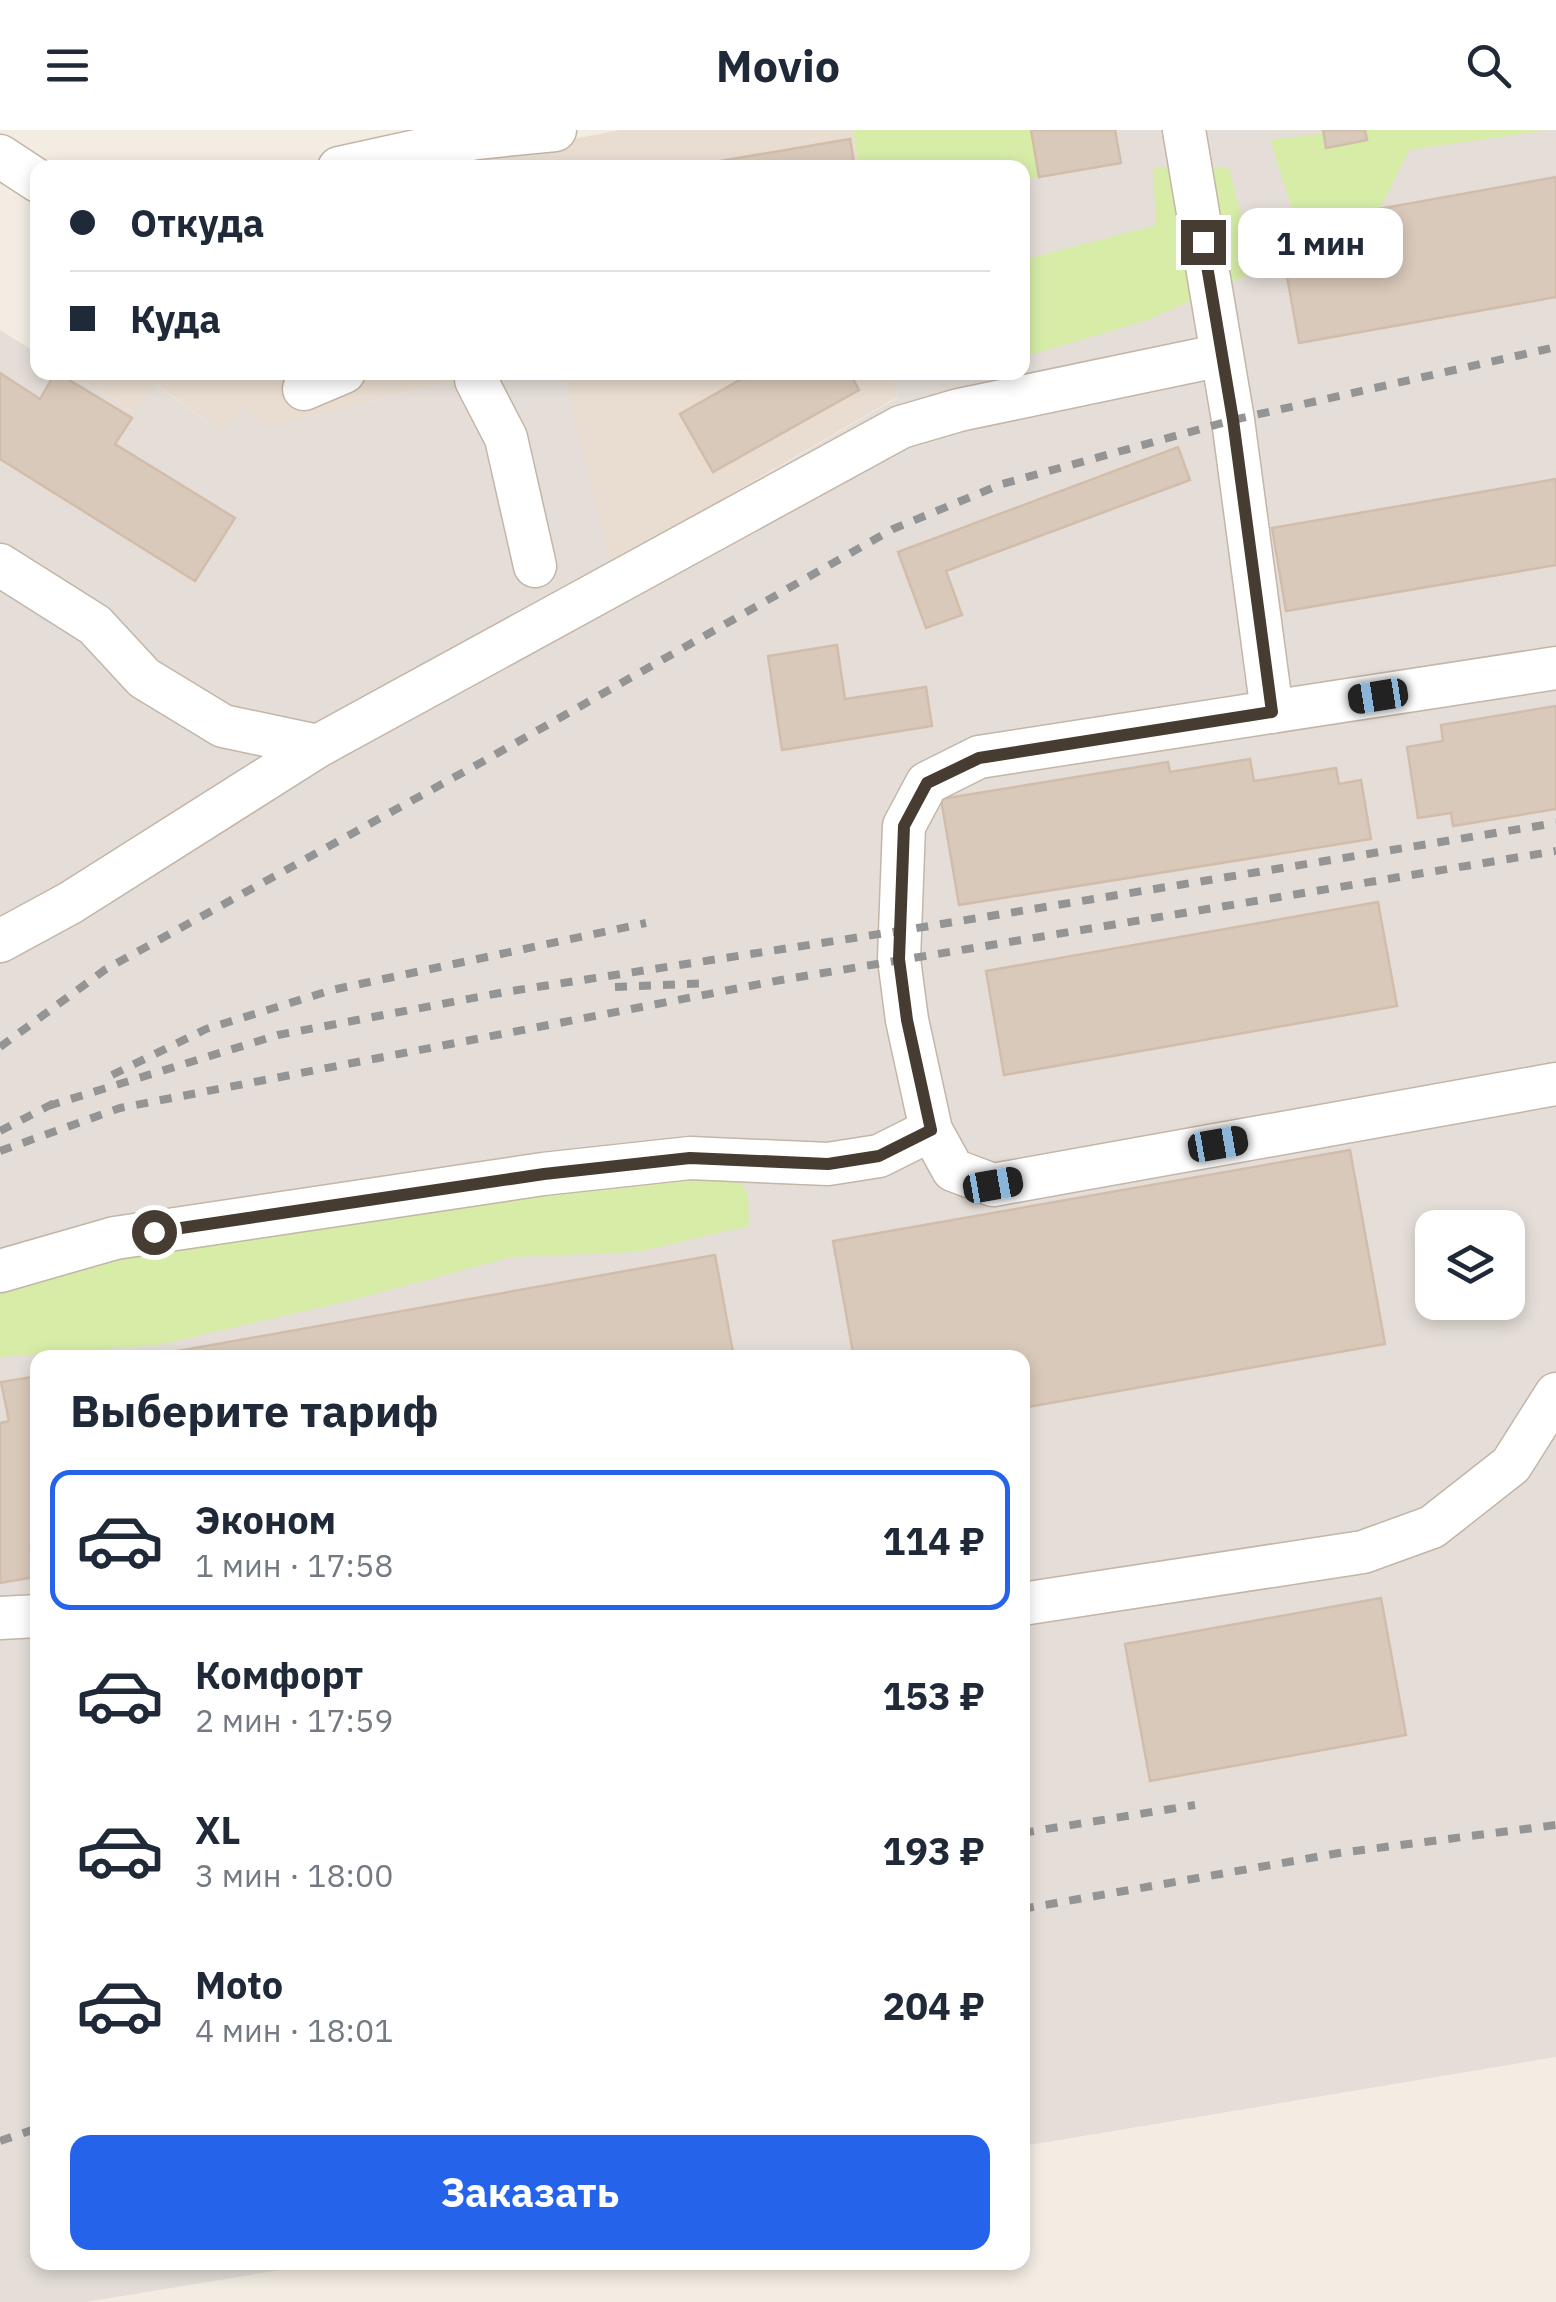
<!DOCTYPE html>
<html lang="ru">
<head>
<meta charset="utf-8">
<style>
	:root { --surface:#fff; --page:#f6f6f7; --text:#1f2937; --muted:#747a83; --line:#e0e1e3; --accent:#2563eb }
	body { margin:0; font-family:"IBM Plex Sans",sans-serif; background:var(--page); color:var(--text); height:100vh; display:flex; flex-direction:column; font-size:38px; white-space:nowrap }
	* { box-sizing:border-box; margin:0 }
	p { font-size:32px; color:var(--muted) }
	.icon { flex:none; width:55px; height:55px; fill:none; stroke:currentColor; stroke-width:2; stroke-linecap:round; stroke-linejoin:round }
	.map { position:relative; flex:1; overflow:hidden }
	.panel { position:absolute; left:30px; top:1220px; width:1000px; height:920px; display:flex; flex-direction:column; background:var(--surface); border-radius:20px; box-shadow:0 5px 15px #0003 }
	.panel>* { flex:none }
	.banner { position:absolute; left:30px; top:30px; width:1000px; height:220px; border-radius:20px; box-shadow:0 5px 15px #0003; display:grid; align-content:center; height:220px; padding:0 40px; background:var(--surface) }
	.fabs { position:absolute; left:1415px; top:1080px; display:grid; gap:20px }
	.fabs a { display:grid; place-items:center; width:110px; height:110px; border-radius:20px; background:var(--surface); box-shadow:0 5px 15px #0003; font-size:50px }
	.end { position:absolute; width:45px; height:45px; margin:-22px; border:12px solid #463c32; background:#fff; box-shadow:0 0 0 5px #fff }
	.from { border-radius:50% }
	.bubble { position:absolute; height:70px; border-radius:20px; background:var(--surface); box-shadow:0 5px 15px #0003; font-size:32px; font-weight:700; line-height:70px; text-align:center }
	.car { position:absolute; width:30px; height:60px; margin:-30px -15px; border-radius:12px; box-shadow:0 0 8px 2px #0007; background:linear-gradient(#222 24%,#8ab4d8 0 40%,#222 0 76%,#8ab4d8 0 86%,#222 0) }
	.banner b { display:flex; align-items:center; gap:35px; height:95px; font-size:38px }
	.banner b+b { border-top:2px solid var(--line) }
	.banner i { width:25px; height:25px; background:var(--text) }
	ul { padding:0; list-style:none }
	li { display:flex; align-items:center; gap:30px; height:140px; margin:0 20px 15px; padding:0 20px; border:5px solid transparent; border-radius:20px }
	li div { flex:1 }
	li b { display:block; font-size:38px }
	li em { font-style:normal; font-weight:700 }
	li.selected { border-color:var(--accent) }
	li>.icon { width:90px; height:90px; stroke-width:1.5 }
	h2 { padding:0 40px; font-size:45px; line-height:120px }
	.action { display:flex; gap:20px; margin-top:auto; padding:20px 40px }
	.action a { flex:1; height:115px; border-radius:20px; background:var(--accent); color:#fff; font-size:40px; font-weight:700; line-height:115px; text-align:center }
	header { display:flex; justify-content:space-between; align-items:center; height:130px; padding:0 40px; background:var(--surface); font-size:45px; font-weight:700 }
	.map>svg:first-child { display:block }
	.residential { fill:#e8ddd0 }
	.industrial { fill:#e5ded8; fill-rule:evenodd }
	.green { fill:#d6eca7 }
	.building { fill:#d9c9ba; stroke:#d2bdaa; stroke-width:2.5 }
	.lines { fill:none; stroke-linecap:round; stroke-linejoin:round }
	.minor-casing { stroke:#c3b5a7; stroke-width:45 }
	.minor { stroke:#fff; stroke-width:42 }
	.rail { stroke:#949494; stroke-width:8; stroke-dasharray:12 12; stroke-linecap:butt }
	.route { stroke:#463c32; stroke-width:12 }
</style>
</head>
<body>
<header><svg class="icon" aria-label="menu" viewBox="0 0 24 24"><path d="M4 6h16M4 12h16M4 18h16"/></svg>Movio<svg class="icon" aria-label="search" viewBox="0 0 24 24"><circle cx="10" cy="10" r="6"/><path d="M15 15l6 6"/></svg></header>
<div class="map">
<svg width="1556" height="2172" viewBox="0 0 1556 2172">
	<rect width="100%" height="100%" fill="#f3ece3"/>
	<path class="residential" d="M620,0H853L859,37L421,38Z
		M70,243H486L269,297L222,302L157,255L134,283Z
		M563,243H893L897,267L610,435Z"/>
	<path class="industrial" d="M1031,0H1556V1927L1023,2016L1022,1228H38V2132L323,2133L86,2172H0V200L37,223L38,242L70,243L134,283L156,255L222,302L240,278L269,297L486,243H563L611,435L897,268L893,243L1022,242L1023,50L1039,47ZM1432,1098H1508V1172H1432Z"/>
	<path class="green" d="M853,0H1031L1039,47L1023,50L1022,38L859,37Z
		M1351,0H1548L1409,20L1380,78L1295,89L1270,10Z
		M1153,37H1229L1254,142L1148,190L1023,227V130L1156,95Z
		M734,1042L748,1064L749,1096L637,1122L512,1127L356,1169L158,1215L0,1227V1159L122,1122L492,1063Z"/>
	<path class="building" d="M1031,0H1115L1121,33L1039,47Z
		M1323,0H1365L1367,10L1326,18Z
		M850,9L855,38H679Z
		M1556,47V167L1299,213L1278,97Z
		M56,242L132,288L115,314L235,388L195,451L0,329V243L40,269Z
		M754,242H849L859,260L713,342L680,284Z
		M1178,317L1190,350L946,441L962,485L926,498L898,422Z
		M1556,349V435L1286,481L1272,398Z
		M837,515L845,569L926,557L932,596L782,620L768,526Z
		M1556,576V679L1453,696L1451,683L1418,688L1407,617L1443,611L1441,595Z
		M1250,629L1254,651L1336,638L1339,654L1361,650L1371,709L959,775L941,669L1168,632L1170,642Z
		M1378,772L1397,876L1004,945L986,841Z
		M1350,1020L1385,1214L1022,1278V1228H854L833,1111Z
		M715,1125L734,1228H139Z
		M38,1246V1415L30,1417L35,1447L0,1453V1293L9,1291L1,1252Z
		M1381,1468L1406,1605L1150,1651L1125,1514Z"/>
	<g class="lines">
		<defs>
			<path id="minor" d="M1184,0L1233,290L1272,582
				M0,26L38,51
				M339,38L476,8L555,0
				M477,242L476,250L506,308L535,436
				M304,259L344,242
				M0,435L95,495L144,548L223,596L318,616
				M1556,538L979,627L927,653L904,696L899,829L907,890L931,1000L953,1040L993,1055L1556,954
				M0,811L70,773L318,616L901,297L959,280L1222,225
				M0,1141L115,1108L543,1044L690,1028L828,1034L879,1026L931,1000
				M1022,1474L1363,1422L1432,1397L1511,1335L1556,1264
				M0,1488L38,1486"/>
		</defs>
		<use href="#minor" class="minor-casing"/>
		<use href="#minor" class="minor"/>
		<path class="rail" d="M615,857L710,853
			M0,917L106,839L482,632L893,399L1002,354L1233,290L1556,217
			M112,945L206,899L332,860L646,793
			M48,976L278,905L505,862L899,801L1556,693
			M0,1001L58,971
			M0,1021L120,978L781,850L1556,721
			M1022,1703L1195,1675
			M1022,1779L1339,1723L1556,1695
			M0,2011L38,1998"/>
	</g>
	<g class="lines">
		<path class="route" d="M154,1102L544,1044L690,1028L828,1034L879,1026L931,1000L907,890L899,829L904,696L927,653L979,628L1272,582L1233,290L1203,112"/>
	</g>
</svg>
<div class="fabs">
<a><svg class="icon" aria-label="layers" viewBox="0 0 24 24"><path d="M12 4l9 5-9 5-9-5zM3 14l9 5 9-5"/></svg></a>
</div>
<i class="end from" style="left:154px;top:1102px"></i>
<i class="end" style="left:1203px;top:112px"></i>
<div class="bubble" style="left:1238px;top:78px;width:165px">1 мин</div>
<i class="car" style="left:1378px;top:566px;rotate:261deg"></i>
<i class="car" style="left:1218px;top:1014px;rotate:80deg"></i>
<i class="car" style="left:993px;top:1055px;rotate:80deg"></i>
<div class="banner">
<b><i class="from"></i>Откуда</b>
<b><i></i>Куда</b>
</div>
<section class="panel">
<h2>Выберите тариф</h2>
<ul>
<li class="selected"><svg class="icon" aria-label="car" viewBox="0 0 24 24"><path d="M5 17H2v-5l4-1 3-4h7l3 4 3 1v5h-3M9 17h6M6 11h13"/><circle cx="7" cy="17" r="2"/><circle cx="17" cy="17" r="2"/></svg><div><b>Эконом</b><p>1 мин · 17:58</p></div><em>114 ₽</em></li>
<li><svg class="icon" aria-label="car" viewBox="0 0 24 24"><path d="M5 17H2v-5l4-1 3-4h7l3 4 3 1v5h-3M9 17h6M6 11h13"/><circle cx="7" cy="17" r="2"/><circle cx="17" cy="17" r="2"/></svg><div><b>Комфорт</b><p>2 мин · 17:59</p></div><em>153 ₽</em></li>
<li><svg class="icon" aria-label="car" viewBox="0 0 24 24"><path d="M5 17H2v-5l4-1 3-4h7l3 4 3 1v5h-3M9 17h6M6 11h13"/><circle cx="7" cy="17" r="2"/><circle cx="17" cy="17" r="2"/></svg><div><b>XL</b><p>3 мин · 18:00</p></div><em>193 ₽</em></li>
<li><svg class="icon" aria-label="car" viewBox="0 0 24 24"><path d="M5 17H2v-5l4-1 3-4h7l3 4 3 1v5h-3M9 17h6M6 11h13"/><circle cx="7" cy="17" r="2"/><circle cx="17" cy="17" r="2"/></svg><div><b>Moto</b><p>4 мин · 18:01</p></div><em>204 ₽</em></li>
</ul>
<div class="action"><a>Заказать</a></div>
</section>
</div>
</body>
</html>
